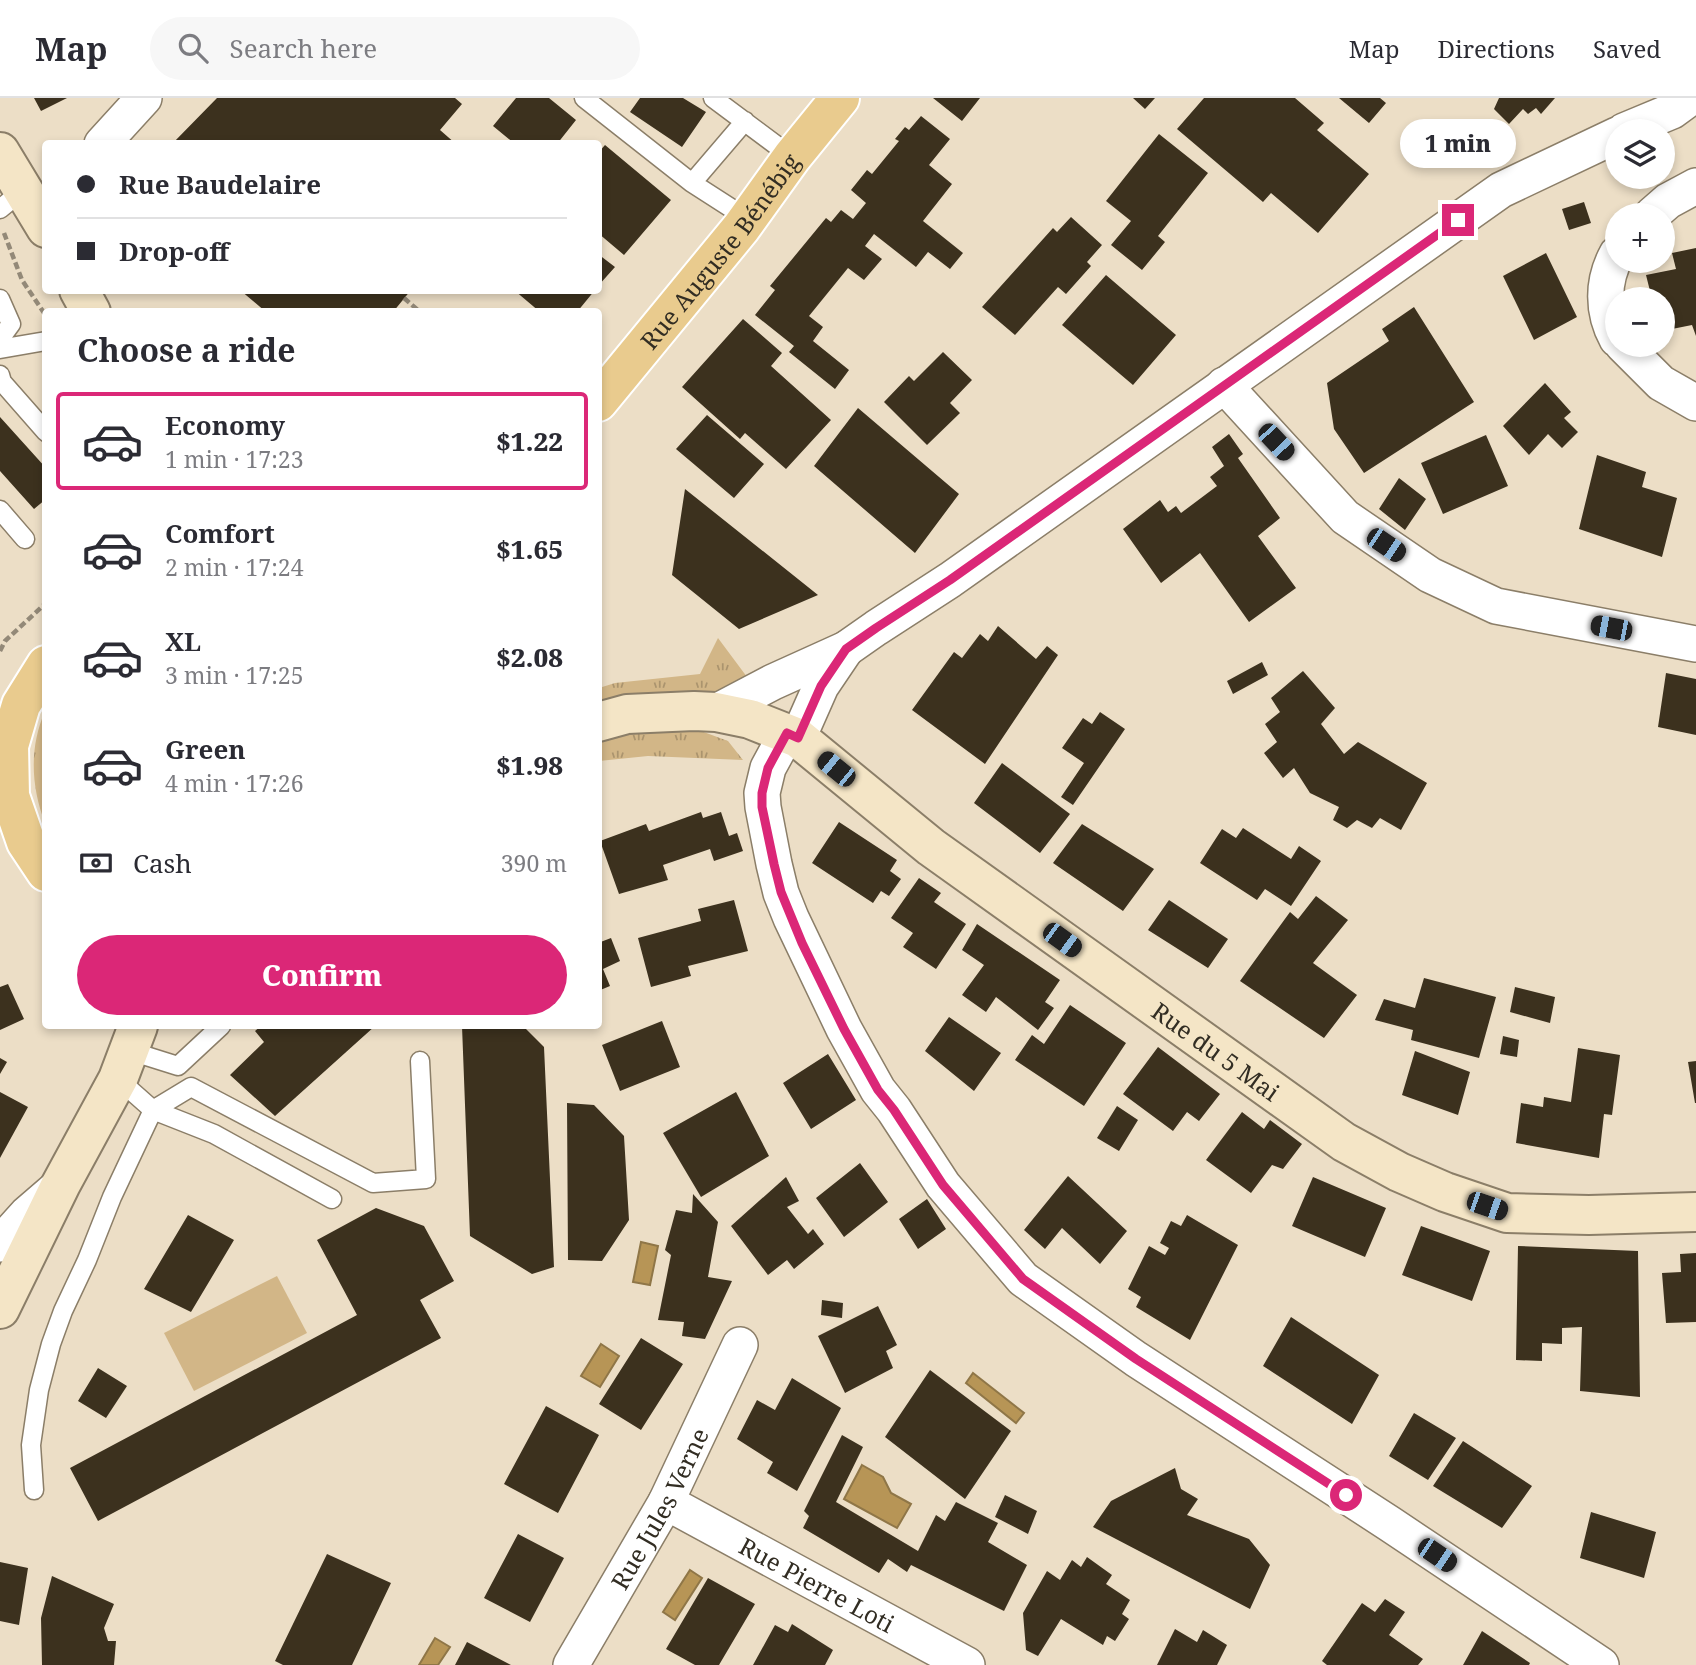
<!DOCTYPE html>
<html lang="en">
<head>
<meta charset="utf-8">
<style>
	:root { --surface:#fff; --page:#f7f7f7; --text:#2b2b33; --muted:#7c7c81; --line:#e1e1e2; --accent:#db2777 }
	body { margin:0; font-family:"Noto Serif",serif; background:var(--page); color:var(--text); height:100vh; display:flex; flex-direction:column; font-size:26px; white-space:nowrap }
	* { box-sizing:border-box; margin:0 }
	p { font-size:23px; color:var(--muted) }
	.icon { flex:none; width:38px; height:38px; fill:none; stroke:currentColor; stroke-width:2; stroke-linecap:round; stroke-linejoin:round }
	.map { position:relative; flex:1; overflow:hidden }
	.side { position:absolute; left:42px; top:210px; width:560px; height:721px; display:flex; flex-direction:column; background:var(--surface); border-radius:7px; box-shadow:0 4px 10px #0003 }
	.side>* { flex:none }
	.guide { position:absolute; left:42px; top:42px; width:560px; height:154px; border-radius:7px; box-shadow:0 4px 10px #0003; display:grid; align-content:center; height:154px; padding:0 35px; background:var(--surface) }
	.buttons { position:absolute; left:1605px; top:21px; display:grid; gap:14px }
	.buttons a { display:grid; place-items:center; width:70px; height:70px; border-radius:50%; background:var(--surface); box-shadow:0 4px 10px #0003; font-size:35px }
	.end { position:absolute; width:32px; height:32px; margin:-16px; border:9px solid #db2777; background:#fff; box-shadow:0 0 0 4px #fff }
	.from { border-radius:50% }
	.bubble { position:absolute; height:49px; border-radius:24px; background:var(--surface); box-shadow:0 4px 10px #0003; font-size:23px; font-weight:800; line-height:49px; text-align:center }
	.car { position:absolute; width:21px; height:42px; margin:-21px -10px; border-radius:9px; box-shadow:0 0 5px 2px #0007; background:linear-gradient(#222 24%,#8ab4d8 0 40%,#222 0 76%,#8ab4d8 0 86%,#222 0) }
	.guide b { display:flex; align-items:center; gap:24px; height:66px; font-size:26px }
	.guide b+b { border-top:2px solid var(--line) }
	.guide i { width:18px; height:18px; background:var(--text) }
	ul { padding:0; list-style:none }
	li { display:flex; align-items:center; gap:21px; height:98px; margin:0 14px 10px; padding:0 21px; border:4px solid transparent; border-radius:7px }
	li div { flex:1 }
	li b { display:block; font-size:26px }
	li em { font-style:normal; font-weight:800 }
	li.on { border-color:var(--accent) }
	li>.icon { width:63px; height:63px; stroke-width:1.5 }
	h2 { padding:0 35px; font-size:32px; line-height:84px }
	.pay { display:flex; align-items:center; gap:18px; height:77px; padding:0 35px; font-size:26px }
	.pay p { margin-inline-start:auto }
	.cta { display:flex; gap:14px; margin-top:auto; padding:14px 35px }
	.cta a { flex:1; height:80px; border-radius:42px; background:var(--accent); color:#fff; font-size:28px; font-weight:800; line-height:80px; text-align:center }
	header { display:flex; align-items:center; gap:42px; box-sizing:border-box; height:98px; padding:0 35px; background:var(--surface); border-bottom:2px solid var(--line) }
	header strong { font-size:33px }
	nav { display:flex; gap:38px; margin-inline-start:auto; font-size:24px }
	.search { width:490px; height:63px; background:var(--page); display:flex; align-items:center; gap:18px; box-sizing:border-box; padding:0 24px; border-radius:38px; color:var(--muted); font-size:26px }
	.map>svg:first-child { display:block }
	.grass { fill:url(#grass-tufts) }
	.pitch { fill:#d2b687 }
	.water { fill:#b79556; stroke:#8f7647; stroke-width:2 }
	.building { fill:#3c311e }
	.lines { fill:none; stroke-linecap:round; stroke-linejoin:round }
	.service-casing { stroke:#8b7e68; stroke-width:21 }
	.minor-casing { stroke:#8b7e68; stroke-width:38 }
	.secondary-casing { stroke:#8b7e68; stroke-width:42 }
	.primary-casing { stroke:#fff; stroke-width:42 }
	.path { stroke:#938978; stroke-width:4.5; stroke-dasharray:7 3.5; stroke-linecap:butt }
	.service { stroke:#fff; stroke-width:18 }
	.minor { stroke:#fff; stroke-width:35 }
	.secondary { stroke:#f4e5c6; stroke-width:38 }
	.primary { stroke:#e9cb8e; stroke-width:38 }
	.route { stroke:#db2777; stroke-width:9 }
	.labels { text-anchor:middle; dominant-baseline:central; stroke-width:7; stroke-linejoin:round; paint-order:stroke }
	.street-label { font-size:24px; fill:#322d23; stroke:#fff }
</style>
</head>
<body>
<header>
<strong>Map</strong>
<div class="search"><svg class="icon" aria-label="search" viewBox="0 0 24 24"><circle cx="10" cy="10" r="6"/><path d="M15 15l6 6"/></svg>Search here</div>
<nav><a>Map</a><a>Directions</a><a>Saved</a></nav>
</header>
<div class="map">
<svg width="1696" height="1567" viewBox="0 0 1696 1567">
	<defs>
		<pattern id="grass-tufts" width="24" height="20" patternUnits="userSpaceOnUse" patternTransform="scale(1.75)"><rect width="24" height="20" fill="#d2b687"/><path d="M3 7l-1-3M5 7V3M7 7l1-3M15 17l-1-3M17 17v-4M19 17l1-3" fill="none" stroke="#ab946e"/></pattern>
	</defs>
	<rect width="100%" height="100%" fill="#ecdec6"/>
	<path class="grass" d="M718,540L750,583L727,593L648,600L599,610V590L615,585L700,576Z
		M45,613V725C31,688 29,650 45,613Z
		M640,628L701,633L728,643L743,662L648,658L599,663V638Z"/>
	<path class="pitch" d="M277,1178L307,1235L194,1293L164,1235Z"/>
	<path class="water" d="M641,1144L658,1148L650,1187L633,1184Z
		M601,1246L619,1258L600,1289L581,1278Z
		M973,1275L1024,1315L1016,1325L966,1285Z
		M862,1367L883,1379L891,1395L911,1406L897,1430L844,1401Z
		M690,1472L702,1480L675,1522L663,1514Z
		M435,1540L450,1549L438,1567H419Z"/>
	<path class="building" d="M34,0H67L41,13Z
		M217,0H455L462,6L440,32L456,46H172Z
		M516,0H549L576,22L557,46H515L493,28Z
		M640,0H683L706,14L682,49L630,14Z
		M933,0H980L962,23Z
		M1133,0H1155L1145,11Z
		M1204,0H1295L1324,25L1317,32L1369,76L1318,135L1271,95L1263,104L1177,31Z
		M1339,0H1380L1386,5L1369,25Z
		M1499,0H1555L1541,16L1536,10L1528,16L1523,11L1509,26L1494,11Z
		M921,18L950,41L929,67L952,86L923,123L963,155L950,171L928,154L916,169L874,136L865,148L882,161L864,182L848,170L809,218L823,229L813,243L849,272L835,291L789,254L794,248L755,217L775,192L770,188L826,120L831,124L841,112L853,121L866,105L851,92L867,72L872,76L899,43L895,41L905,29L909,32Z
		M1159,36L1208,75L1158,138L1165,144L1142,172L1111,147L1131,123L1106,103Z
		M605,47L671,102L624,157L598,135V55Z
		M1584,104L1591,125L1569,132L1562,111Z
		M1071,119L1102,147L1087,164L1091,168L1066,196L1058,189L1015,237L982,209L1053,130L1057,134Z
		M1696,150V238L1692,227L1662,233V201H1652L1646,177L1676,171L1672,155Z
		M1546,155L1577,219L1534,242L1503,178Z
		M598,156L615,169L598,188Z
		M1106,177L1176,237L1133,287L1062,227Z
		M240,192H411L393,214H266Z
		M514,192H595L577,214H540Z
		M1414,209L1474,304L1364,375L1334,331L1327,285L1389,243L1382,231Z
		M743,221L782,255L771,268L831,322L786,371L745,335L740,341L682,289Z
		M943,254L972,282L950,305L960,315L927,347L884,304L909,278L914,283Z
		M1545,285L1571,314L1564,320L1578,334L1562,350L1548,336L1529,357L1503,328Z
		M858,310L959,396L915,455L814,368Z
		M707,317L764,366L734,400L676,351Z
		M0,319L46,370V401L34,411L0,373Z
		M1229,336L1243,356L1238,360L1280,420L1258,438L1296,490L1249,524L1200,455L1161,485L1123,431L1160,402L1168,414L1176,408L1181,415L1217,388L1210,379L1224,368L1212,349Z
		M1486,337L1508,388L1443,416L1421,365Z
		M1597,357L1646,374L1642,389L1677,400L1662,459L1579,431Z
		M1399,380L1426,401L1405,432L1379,411Z
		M685,391L818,497L739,531L672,477Z
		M998,528L1036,561L1047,548L1058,557L985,666L912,612L954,554L962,560L980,536L988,543Z
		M1262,564L1268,577L1233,596L1227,583Z
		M1303,573L1335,610L1321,626L1344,656L1358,644L1427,685L1401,732L1380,720L1372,730L1357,722L1347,730L1333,722L1339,709L1310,695L1294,670L1283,680L1264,655L1277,644L1265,626L1280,614L1271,600Z
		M1666,575L1696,581V637L1658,629Z
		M1100,614L1125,631L1073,707L1061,699L1084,665L1062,650L1083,620L1092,626Z
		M1002,665L1070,716L1040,755L974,705Z
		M701,714L703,720L721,714L729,738L737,735L743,753L714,763L710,751L663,767L668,782L619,796L600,743L646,726L649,733Z
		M839,724L897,762L890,773L901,781L889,798L881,793L873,805L812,765Z
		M1082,726L1154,771L1123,813L1053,765Z
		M1243,730L1291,761L1299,748L1321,763L1291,808L1265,791L1257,802L1200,765L1222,731L1236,740Z
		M919,780L941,795L934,804L966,826L936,871L903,849L913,835L891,820Z
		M1316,798L1348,822L1313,865L1357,897L1324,940L1240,883L1290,814L1298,821Z
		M734,802L748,853L688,868L691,878L651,889L638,840L701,823L698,811Z
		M1169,802L1228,841L1208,870L1148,832Z
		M977,826L1060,882L1045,904L1054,910L1038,932L996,899L986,914L962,897L984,867L962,852Z
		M611,840L620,863L603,871L610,888L598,893V845Z
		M1424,880L1496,899L1479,960L1411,942L1413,932L1375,922L1384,901L1415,910Z
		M8,886L24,921L0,932V889Z
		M1515,889L1555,899L1550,925L1510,914Z
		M1070,907L1126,945L1084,1008L1015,962L1032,937L1044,946Z
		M949,919L1001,955L974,993L925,953Z
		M662,923L680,969L620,993L602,947Z
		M261,928H375L275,1018L230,977L264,944L255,933Z
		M462,928H523L544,949L554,1169L532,1176L470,1138Z
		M1503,938L1519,942L1517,959L1500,956Z
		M1158,949L1220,996L1199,1023L1187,1014L1173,1033L1123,996Z
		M1578,950L1620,957L1612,1017L1604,1016L1599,1060L1516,1045L1521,1005L1543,1009L1544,999L1571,1004Z
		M1415,953L1470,974L1458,1017L1402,997Z
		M828,956L856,1002L811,1031L783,985Z
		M0,960L7,964L0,976Z
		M1696,963V1005H1695L1688,964Z
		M0,994L28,1009L0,1060Z
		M736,994L769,1058L701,1099L663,1035Z
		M567,1005L594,1007L624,1038L629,1122L602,1163L568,1162Z
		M1117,1008L1138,1022L1119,1053L1097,1040Z
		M1242,1014L1264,1031L1270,1022L1302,1046L1283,1071L1272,1067L1251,1095L1206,1062Z
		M860,1065L888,1104L844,1139L816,1100Z
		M1068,1078L1127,1133L1100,1166L1062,1130L1045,1151L1024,1132Z
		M786,1079L799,1103L787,1109L808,1136L813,1131L824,1146L794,1171L787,1162L768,1177L731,1128Z
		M1313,1079L1386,1110L1365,1159L1292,1128Z
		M693,1096L718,1124L708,1179L732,1183L705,1241L682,1238L684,1224L658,1222L671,1157L665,1152L676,1112L692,1115Z
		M927,1101L946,1131L918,1151L899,1121Z
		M376,1110L424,1128L454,1183L420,1202L441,1240L98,1423L70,1370L357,1217L317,1142Z
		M188,1117L234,1142L191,1214L144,1191Z
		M1187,1117L1238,1147L1190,1242L1136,1209L1141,1199L1128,1191L1149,1148L1165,1157L1169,1150L1160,1145L1171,1123L1181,1128Z
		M1421,1128L1490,1153L1472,1203L1402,1177Z
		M1518,1148L1638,1153L1640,1299L1580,1293L1582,1229L1562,1230V1246L1542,1245V1263L1516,1262Z
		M1696,1155V1224L1666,1225L1662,1175L1681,1174L1680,1156Z
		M822,1202L843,1205L842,1220L821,1217Z
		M878,1208L897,1247L886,1253L893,1270L845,1295L818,1238Z
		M1291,1219L1379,1277L1352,1326L1263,1268Z
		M641,1240L683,1266L641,1332L599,1306Z
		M98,1270L127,1288L106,1320L78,1303Z
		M930,1272L1011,1333L965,1401L885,1339Z
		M792,1280L841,1310L797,1393L767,1375L773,1364L737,1341L757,1302L775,1312Z
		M546,1308L599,1337L558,1415L504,1386Z
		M1414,1315L1456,1340L1428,1382L1389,1358Z
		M842,1337L863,1349L836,1404L918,1453L936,1417L945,1423L956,1404L998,1425L988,1444L1027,1467L1004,1513L911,1467L907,1474L888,1461L879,1475L803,1430L809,1418L804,1413Z
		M1463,1343L1532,1388L1502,1430L1433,1388Z
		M1175,1370L1181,1391L1198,1401L1187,1417L1249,1441L1270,1467L1250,1511L1093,1429L1111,1403Z
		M1005,1397L1037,1413L1028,1436L995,1419Z
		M1591,1414L1656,1434L1644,1480L1580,1460Z
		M518,1436L564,1460L530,1524L484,1500Z
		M327,1456L391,1485L352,1567H283L275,1563Z
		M1087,1459L1112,1477L1106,1486L1130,1502L1122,1516L1129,1521L1115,1543L1107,1538L1103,1547L1061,1521L1038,1558L1026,1552L1023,1515L1047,1473L1060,1482L1072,1462L1081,1469Z
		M0,1464L28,1470L19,1527L0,1523Z
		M52,1478L114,1506L104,1530L108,1543H116L114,1567H42L41,1520Z
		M708,1480L755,1506L719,1567H695L666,1551Z
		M1385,1501L1405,1514L1389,1537L1423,1561L1418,1567H1327L1322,1563L1362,1505L1375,1514Z
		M792,1526L833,1552L825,1567H753L775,1527L788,1534Z
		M1175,1531L1197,1544L1203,1532L1227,1547L1217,1567H1157Z
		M1482,1533L1530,1565L1529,1567H1463Z
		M467,1544L511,1567H455Z"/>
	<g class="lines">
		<defs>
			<path id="service" d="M584,0L692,85L748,121
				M713,0L792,59
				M692,85L745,23
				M0,111L23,92
				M0,201L11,226L0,241
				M0,251L46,243
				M0,277L2,284L46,334
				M0,412L25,441
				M130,946L143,957L178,968L221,928
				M118,981L153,1012L214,1036L332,1101
				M34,1392L31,1347L39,1292L51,1246L63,1213L87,1162L112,1099L153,1012L191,989L373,1085L426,1081L420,963"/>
			<g id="minor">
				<path d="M1624,33L1672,13L1690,0"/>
				<path d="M102,46L144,0"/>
				<path d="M1652,117L1668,103L1696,88"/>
				<path d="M1617,156C1602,183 1602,214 1617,241"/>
				<path d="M1623,247L1661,285L1696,305"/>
				<path d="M1224,287L1345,419L1430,477L1496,508L1696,546"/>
				<path d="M716,614L773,584L846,551L876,530L950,482L1501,92L1617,37"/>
				<path d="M787,635L768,670L762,695L763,709L774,766L781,795L791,820L844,931L878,992L894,1012L943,1087L1023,1181L1136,1261L1390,1426L1601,1567"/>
				<path d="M798,640L821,588L846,551"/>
				<path d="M0,1146L27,1116L56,1091"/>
				<path id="s1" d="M666,1404L967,1567"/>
				<path id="s2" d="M571,1567L666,1404L740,1247"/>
			</g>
			<g id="secondary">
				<path d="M0,54L46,130"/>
				<path d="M79,192L91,214"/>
				<path id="s3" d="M598,624L627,616L694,613L716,614L750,621L798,640L931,749L1344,1044L1399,1074L1445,1094L1507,1115L1589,1117L1696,1114"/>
				<path d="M0,1211L61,1086L118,981L138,928"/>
			</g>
			<g id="primary">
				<path id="s4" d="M598,304L741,130L792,59L840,0"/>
				<path d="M46,567L21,607L9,648L10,698L26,744L46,774"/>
			</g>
		</defs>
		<use href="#service" class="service-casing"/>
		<use href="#minor" class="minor-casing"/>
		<use href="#secondary" class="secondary-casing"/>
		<use href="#primary" class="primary-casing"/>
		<path class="path" d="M4,135L22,182L46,218
			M404,200L420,214
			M0,553L5,543L46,505"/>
		<use href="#service" class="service"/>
		<use href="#minor" class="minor"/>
		<use href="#secondary" class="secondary"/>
		<use href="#primary" class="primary"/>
	</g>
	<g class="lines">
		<path class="route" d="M1346,1397L1136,1261L1023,1181L943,1087L894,1012L878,992L844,931L802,845L781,794L774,766L762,709V695L768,670L787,635L798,640L821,588L846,551L876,530L950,482L1458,122"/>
	</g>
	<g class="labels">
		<g class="street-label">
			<text stroke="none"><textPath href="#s4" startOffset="194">Rue Auguste Bénébig</textPath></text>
			<text stroke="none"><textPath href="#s3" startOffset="728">Rue du 5 Mai</textPath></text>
			<text stroke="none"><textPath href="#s2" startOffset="180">Rue Jules Verne</textPath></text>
			<text stroke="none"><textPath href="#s1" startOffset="172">Rue Pierre Loti</textPath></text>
		</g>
	</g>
</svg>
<div class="buttons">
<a><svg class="icon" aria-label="layers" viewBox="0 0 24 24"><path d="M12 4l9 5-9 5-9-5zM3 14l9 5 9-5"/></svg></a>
<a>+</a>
<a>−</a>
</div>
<i class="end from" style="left:1346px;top:1397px"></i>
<i class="end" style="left:1458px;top:122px"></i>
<div class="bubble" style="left:1400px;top:21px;width:116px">1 min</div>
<i class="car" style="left:1276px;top:344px;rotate:137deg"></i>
<i class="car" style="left:1386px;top:447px;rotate:124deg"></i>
<i class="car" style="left:1611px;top:530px;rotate:281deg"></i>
<i class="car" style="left:836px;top:671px;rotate:309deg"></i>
<i class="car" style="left:1062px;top:842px;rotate:126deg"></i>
<i class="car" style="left:1487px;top:1108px;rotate:109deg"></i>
<i class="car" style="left:1437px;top:1457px;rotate:124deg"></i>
<div class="guide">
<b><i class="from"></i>Rue Baudelaire</b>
<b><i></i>Drop-off</b>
</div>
<section class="side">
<h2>Choose a ride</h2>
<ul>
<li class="on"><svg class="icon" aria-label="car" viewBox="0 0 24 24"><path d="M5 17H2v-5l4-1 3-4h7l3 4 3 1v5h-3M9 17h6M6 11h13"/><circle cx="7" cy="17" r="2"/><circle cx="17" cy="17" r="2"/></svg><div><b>Economy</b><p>1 min · 17:23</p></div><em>$1.22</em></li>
<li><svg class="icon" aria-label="car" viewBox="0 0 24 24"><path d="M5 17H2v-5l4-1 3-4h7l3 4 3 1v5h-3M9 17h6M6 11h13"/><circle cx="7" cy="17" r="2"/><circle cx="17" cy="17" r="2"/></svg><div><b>Comfort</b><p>2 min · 17:24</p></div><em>$1.65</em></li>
<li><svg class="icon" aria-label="car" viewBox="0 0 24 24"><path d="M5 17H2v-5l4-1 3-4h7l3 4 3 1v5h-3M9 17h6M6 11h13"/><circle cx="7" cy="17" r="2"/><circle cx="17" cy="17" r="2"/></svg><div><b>XL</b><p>3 min · 17:25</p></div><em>$2.08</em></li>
<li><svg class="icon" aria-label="car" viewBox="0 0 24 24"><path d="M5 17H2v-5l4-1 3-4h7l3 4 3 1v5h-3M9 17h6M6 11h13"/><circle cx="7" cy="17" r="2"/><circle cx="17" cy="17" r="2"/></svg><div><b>Green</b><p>4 min · 17:26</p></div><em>$1.98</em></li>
</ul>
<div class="pay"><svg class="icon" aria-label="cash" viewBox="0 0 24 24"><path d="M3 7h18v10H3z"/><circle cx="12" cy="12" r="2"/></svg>Cash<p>390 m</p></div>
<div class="cta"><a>Confirm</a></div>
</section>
</div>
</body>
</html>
